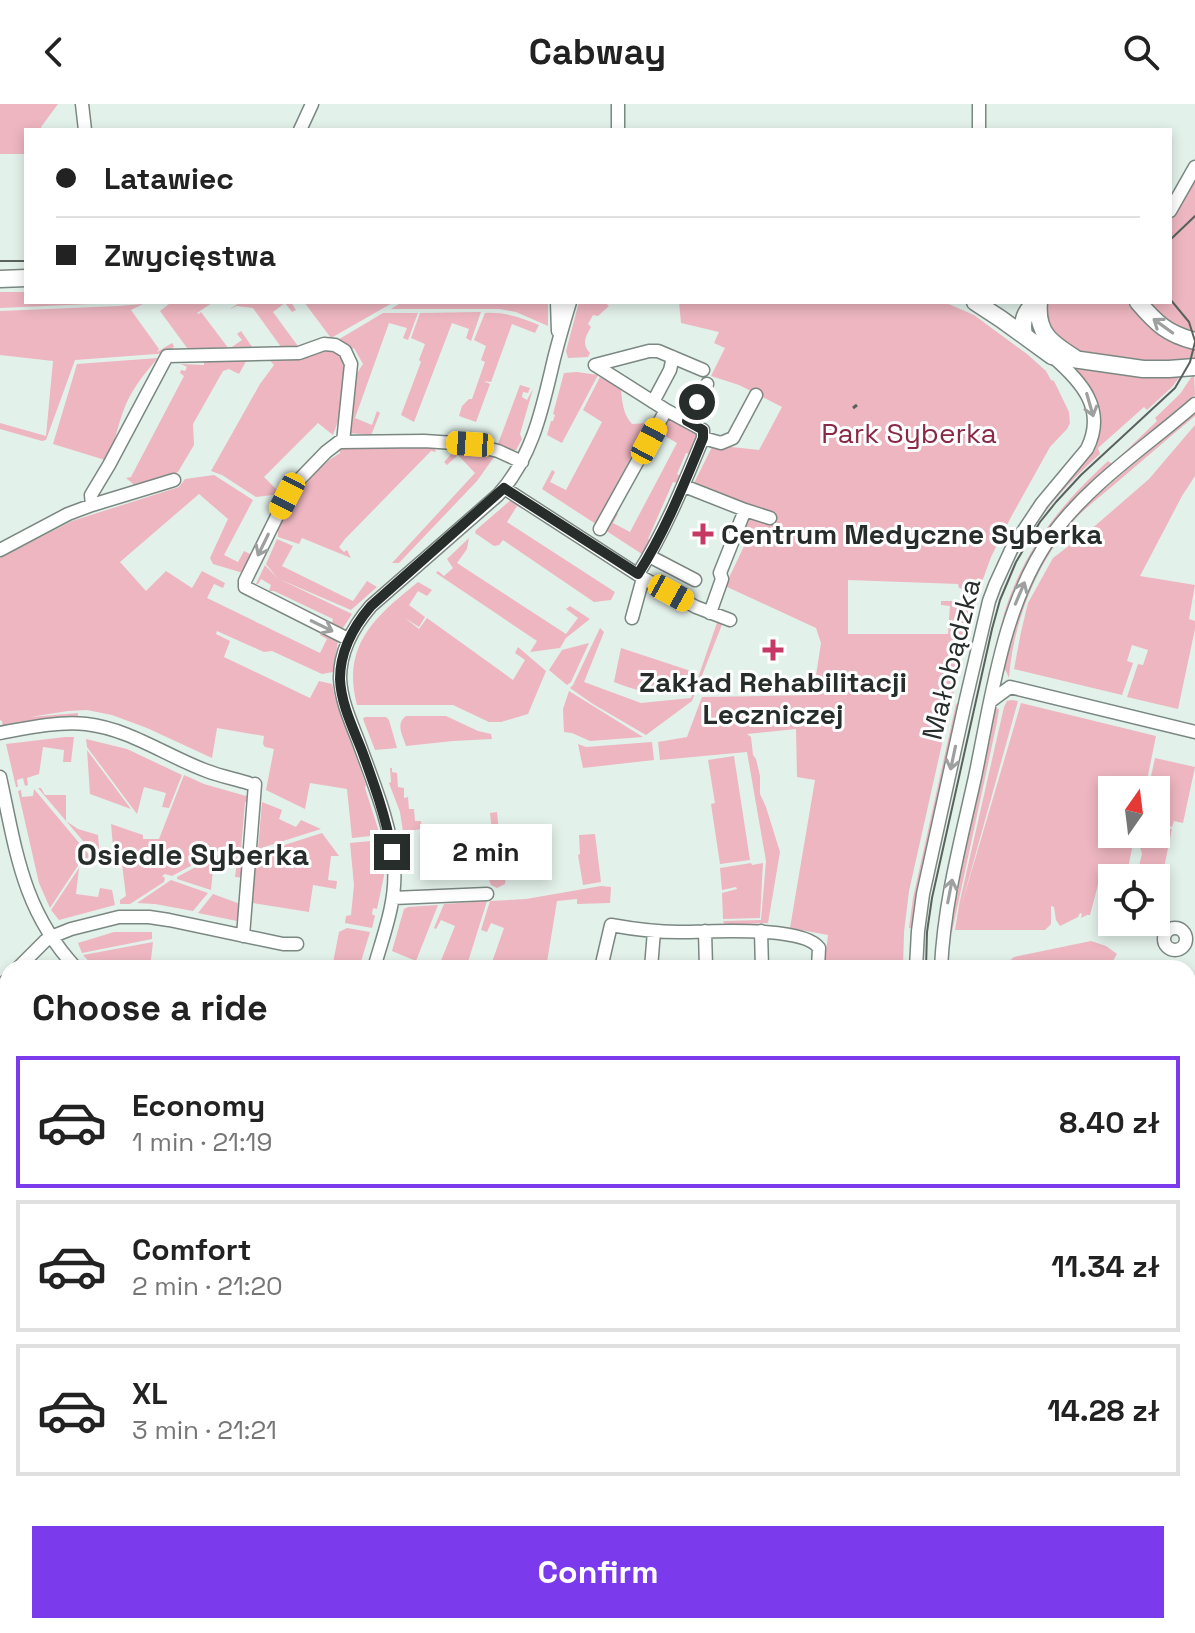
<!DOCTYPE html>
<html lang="en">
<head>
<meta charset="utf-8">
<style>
	:root { --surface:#fff; --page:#f6f6f6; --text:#222; --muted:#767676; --line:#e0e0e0; --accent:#7c3aed }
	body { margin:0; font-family:"Space Grotesk",sans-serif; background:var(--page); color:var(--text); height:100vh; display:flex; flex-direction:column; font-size:30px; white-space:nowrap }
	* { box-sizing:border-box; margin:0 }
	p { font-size:26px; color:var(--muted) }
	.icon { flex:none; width:44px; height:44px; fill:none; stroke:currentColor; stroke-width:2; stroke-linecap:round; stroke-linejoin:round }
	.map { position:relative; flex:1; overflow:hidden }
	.details { position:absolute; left:0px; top:856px; width:1196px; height:674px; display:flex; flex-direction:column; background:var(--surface); border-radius:24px 24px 0 0; box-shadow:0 4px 12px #0003 }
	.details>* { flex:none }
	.top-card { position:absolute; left:24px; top:24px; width:1148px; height:176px; border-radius:0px; box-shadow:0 4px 12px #0003; display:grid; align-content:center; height:176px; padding:0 32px; background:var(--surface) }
	.needle { width:52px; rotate:14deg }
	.tools { position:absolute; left:1098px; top:672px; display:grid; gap:16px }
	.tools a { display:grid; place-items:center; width:72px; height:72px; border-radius:0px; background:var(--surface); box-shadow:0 4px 12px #0003; font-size:40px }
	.end { position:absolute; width:36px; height:36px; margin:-18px; border:10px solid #272d2a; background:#fff; box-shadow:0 0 0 4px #fff }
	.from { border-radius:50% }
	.bubble { position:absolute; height:56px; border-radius:0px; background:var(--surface); box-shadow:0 4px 12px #0003; font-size:26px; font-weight:600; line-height:56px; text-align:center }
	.car { position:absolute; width:24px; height:48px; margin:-24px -12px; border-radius:10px; box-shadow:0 0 6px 2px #0007; background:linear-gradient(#f5c518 24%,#345 0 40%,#f5c518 0 76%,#345 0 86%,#f5c518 0) }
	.top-card b { display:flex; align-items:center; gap:28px; height:76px; font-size:30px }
	.top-card b+b { border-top:2px solid var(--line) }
	.top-card i { width:20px; height:20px; background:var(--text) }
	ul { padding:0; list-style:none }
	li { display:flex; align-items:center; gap:24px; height:132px; margin:0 16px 12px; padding:0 16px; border:4px solid var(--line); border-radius:0px }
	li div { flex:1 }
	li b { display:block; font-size:30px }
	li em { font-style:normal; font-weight:600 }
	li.on { border-color:var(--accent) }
	li>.icon { width:72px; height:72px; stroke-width:1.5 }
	h2 { padding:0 32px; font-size:36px; line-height:96px }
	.primary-button { display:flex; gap:16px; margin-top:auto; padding:16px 32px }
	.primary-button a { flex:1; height:92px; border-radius:0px; background:var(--accent); color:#fff; font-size:32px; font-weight:600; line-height:92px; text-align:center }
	header { display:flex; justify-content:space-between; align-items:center; height:104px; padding:0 32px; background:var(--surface); font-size:36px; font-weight:600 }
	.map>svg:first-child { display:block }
	.green { fill:#edb6c0 }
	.forest { fill:#e08e9f }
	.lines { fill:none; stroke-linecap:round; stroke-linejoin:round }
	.minor-casing { stroke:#7b8882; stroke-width:15 }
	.major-casing { stroke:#7b8882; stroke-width:19 }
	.minor { stroke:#fff; stroke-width:12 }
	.major { stroke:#fff; stroke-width:16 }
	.tram { stroke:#5a625e; stroke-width:2 }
	.rail { stroke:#5a625e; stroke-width:3; stroke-dasharray:16 8; stroke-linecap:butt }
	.oneway { stroke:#9ea09f }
	.route { stroke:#272d2a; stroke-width:10 }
	.poi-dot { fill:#c73965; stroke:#fff; stroke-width:3 }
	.labels { text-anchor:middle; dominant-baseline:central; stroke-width:6; stroke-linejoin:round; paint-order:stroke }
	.park-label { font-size:28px; fill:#892946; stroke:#fff }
	.poi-label { font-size:28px; font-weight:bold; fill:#272d2a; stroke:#fff; text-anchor:start }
	.street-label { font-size:28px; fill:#272d2a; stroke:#fff }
	.neighbourhood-label { font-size:30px; font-weight:bold; fill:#272d2a; stroke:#fff }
</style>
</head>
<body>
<header><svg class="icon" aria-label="back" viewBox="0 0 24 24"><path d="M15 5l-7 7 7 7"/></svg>Cabway<svg class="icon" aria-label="search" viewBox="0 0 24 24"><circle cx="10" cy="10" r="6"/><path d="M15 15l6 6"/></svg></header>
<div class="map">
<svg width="1195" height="1529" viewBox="0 0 1195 1529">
	<rect width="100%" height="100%" fill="#e3f1eb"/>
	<path class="green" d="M0,0H58L41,23L43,26H26V50H0Z
		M1195,67V230L1169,220L1146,198H1170V111Z
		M0,188H26V198H136L0,204Z
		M258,198H291L296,206L292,208L285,199L273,208L300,245L310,238L313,242L300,247H284L253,204L237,202L230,205L239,199Z
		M304,198H394L331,234Z
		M402,198H548V222L516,208L500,205H391Z
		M579,198H604L609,202L598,212L593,211L588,220L591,223C586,232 581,240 590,249L588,253L568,254L566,247Z
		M679,198H944L974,211L1027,250L1046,267L1051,276L1054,277L1069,308L1070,319L1067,325L1050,343L1011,413L991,453L978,489L959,484L958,480L848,476V530H948L950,502L941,501V497H974L909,787L904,828L903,864H824L828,831L790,824L815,676L797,673L796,625L747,630L751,633L753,651L756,655L760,672V690L766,703L780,748L768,819L725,821L723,817L761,816L766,757L747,648L660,656L658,638L687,633L702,593L813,591L821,539L816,524L725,482L748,434L740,430L751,404L693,381L713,341L759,346L782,303L739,281L711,272L725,244L714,239L719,228L681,219Z
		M1045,198H1130L1195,243V258L1155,260L1073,247L1051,230L1043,204Z
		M212,199L197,209L199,210L201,208L229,245L242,236L237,230L241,227L255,247L190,248L160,207L169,200Z
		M143,200L131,206L159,245L157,248L172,239L174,242L170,249L75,256L46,336L42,337L0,325V319L46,332L53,257L0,251V207L119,202Z
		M481,208L471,237L466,234L469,225L452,219L414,318L401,311L421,258L419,256L425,240L411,234L420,209Z
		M383,209H418L408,236L403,234L407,224L389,219L355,314L372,321L377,307L380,309L372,329L371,331L349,329C349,307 349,278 363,260L354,244L349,246L336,237Z
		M485,209C505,208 520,213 539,221L535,229L512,220L491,278L484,277L490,280L476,318L459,312L462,302L469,295H472L485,258L481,256L486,242L474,236Z
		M328,243C332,246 336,247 339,251C356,269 341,311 333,331L318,319L264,373L281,390L256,393L222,371L211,367L260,280L274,261L266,252Z
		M204,252H249L239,270L229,265L223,267L193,320L194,341L178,368L160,376L138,384L126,374L131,373L184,272L180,269L181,266L185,267L187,263L181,260L204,261Z
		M158,254C144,270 130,287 123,308C116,327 116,338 105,356L53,340L77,260Z
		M1078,263L1181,271L1172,283L1147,306L1144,303L1098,344L1100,350C1056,389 1020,434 999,490C987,524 981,559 974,593H972C982,549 989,502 1009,461C1031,417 1063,382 1094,344L1098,332L1092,290L1077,265Z
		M577,268L598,271L562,339L547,331L551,317H553L555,311L553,310L564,269Z
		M1194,269L1195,291L1190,297L1038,443L1024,468L1008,502L984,596C991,567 996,538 1004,510C1023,447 1060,401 1108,357L1112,360L1157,317L1155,314L1180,290Z
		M600,273L621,284C622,298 623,310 632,320L649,319L608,397L610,401L599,422L542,385L552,366L555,368L550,378L566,386L602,318L583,306Z
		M520,281L530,284L528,289L523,288L522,293L527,296L533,285L520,330L522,335L516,346H511L498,340Z
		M1195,307V312C1168,334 1142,357 1115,380C1100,393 1082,406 1070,421C1035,463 1013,520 1009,574L1004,563L1017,510L1039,461L1058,432L1087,400Z
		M668,314H672L697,328L698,337L692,351L686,349L677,370L682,373L678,379L673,378L648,435L653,438L645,452L605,426L615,408L618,410L613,419L630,428L677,339L658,328Z
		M1195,321V372L1182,392L1140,472L1195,481L1189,515L1195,517V525L1178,605L1127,593L1138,560L1143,561L1148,546L1132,541L1127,557L1133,559L1122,591L1014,565L1021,528L1028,499L1053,454L1096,421L1149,375Z
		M345,343H434L436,348L431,347L345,435L339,443L344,448L347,446L351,454L302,434L299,440L278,433V421L284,403L290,406C301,384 319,361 340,349V344Z
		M466,346L475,347L494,353L477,377L399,459H392L475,369L458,351L447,361L444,358L453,348Z
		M214,371L253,396L224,451L238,458L244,447L252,451L243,469L213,460L210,454L228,415L199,390L120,458L146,487L166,467L192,484L202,467L225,479L223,484L214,480L207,494L320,549L327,535L320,531L322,527L336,534L338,537L333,568L322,570L272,547L264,548L217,527L216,530L230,537L224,553L310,594L319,577L332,580L335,593L366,681L365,684L380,731L352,734L347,685L310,679L305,705L266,686L274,645L265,643L263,640L264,632L217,624L212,654L147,624L112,611L87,606L68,607L30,613L78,609V615L3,623L2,617L0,616V454L72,417L179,383L185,375Z
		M512,395L528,405L526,407L517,402L507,418L615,488L611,496L594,498L503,436L499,441L494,442L475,429L476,426Z
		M469,434L467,445L457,459L566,530L578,514L566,505L570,502L590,515L566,534L560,544L530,548L537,537L436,469L438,467L444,472L453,464L447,455Z
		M277,435L293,442L282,462L353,497L367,477L377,483L351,506L279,475L352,510L341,527L331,524L333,515L274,487H269L271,481L261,475L258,480H256L265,461L278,475L266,460Z
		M418,478L432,486L427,492L418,487L409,501L425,513L419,523L405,514L419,525L427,514L513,576L525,556L515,549L518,543L546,567L528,610L501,618H489L453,601H357C341,541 376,512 418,478Z
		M718,516L723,518L692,597L646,631L593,600L570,584L573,581L600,524L604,528L584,578L641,599L691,594Z
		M589,539L571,578L567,581L549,566L562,546Z
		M621,544L691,567L686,589C657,592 640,588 614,578Z
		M569,587L643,633L590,637L572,629L564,628L563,605Z
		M1012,596L1018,597L961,803L1021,599L1156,632L1145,686H1112V730H1135L1126,774H1112V776L1100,773L1090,811H1087L1081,814L1082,810L1080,809L1078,813L1060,822L1056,816L1054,803L1051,802V820L1045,826H955L959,801L1004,603L1007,597Z
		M960,599L913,824H909L913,794L956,600Z
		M995,604L999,605L997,618L952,828L948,827Z
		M406,612H446L478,627L491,630L492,635L453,637L406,642C403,632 395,620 406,612Z
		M365,613H386L389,616L397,644L375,646L363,615Z
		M65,633H74L71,658H63L64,646L43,643L39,670L27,674L28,681L25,682L23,674L17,676L18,683H16L6,640Z
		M86,635L127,645L182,671L169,704L162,703L166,689L144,683L137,710L87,643Z
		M652,638L654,656L583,664L578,640L586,643Z
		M87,646L131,705L90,690Z
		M734,652L750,756L720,760L711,700L715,699L708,656Z
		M1155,654L1195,663L1183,719L1174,717L1172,723L1156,719V686H1148Z
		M390,664H392V668L397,669L398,683L404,684V694L408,693L409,705H414L415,717H421L422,725L403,728L400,708L389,679L391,678Z
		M184,671L204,680L253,694V698H245L241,745L223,742L222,745L172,772L165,770L162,772L165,774L164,778L130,800H120V796L126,792L121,752L114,753L111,720L143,731V735H159Z
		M38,684H41L45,691H66V717L78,725L98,731L100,754L96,755L89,744Z
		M34,685L91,753L90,756L81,757L50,804L39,779L18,687L21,686L22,693L33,692Z
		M262,698L282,706L279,715L296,723L301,716L321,725L258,745Z
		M497,708L503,768L506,773L505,780L497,784L491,781L488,773L491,769L496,765L490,709Z
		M1156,721L1172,725L1157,798L1156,774H1136L1142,750L1138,736L1139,730H1156Z
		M322,729L339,752H331L328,776L337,777L336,785L313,781L309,808L253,799L256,750Z
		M595,730L601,778L583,781L578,751L580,750L579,731Z
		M381,736L385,767L377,805L373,804L372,810L375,812L372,824L345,819L346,812L351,811L354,781L350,739Z
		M228,746L247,750L245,774L235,773L237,758L214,755L211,786L177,775V773Z
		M751,759L752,761L763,759L760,814L723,815L722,789L737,785L736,783L722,786L720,764Z
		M79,764L76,790L98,793L100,784L112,786L115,801L59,816L51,806Z
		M171,776L208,789L193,807L155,800L137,799Z
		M601,782L611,783L610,799L577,800V795L557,797L546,864H490L504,824L491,819L487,828L481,826L490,797L526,795Z
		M213,790L243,801L242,818L198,809Z
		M487,797L467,861L456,857L453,864H438L455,822L441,816L436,825L434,824L444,800Z
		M438,801L416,857L392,847L404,805L408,803Z
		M347,824L370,828L359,864H332L339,828Z
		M114,828H152V835L82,849L78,839Z
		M1091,837L1106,842L1117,850L1110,862L1111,864H1001L1014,853Z
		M153,838L150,864H95L83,851Z
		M1188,893H1195V1081L1188,1087Z
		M1195,1119V1255L1188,1275V1121Z"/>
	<path class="forest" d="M558,1522H659L662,1529H560Z"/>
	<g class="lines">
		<defs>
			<path id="minor" d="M82,0L85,26
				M618,0V26
				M300,26L312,0
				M979,26V0
				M1170,107L1195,63
				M557,198L558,227
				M595,261L666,306L703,326V334C684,380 665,427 638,470
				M595,261L649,247H658L703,266
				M653,298L670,266L673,253
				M687,317L707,280
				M703,334L721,339L733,334L756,291
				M684,382L745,406L770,414
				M504,384L643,474L696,503L730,516
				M92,401L91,391L109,361L167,252L299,249L324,240L335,241L345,247L351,260L343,338
				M600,425L666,306
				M0,446L68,410L92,401L174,376
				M649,452L695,476
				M710,509L722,475L720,469L745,406
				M632,514L643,474
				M348,535L245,483V477L287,392L295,380L326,348L339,338L424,337L470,340L498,347L522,358
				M991,597L1010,583L1195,628
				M0,629C27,624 58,617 86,620C130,625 166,652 207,667C220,672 235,675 248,679
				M0,673C16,746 22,806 76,864
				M393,794L487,790
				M1164 835a11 11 0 1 1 22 0a11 11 0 1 1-22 0Z
				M705,827L706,864
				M761,827L762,864
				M243,832L255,680
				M18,864L45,837L51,833L71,825L119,813H149L169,816L283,840H297
				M374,864C383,832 397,797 394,762C391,720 373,678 359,639C351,618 341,597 340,574C340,546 353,523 371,502L498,391C532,354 542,306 553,259C558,238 564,218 570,198
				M601,864L611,821C633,825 656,828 679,828C707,828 803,821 819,844L818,864
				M651,864L654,827
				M916,864L918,827L923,790L966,595L989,497L995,481L1012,444L1042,399L1087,345C1107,305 1081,277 1052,252
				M941,864C944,799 961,736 975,673C992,592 1003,499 1052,431C1090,379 1147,342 1195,300
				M0,883L8,875
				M0,1002L8,971
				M1188,1071L1195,1061
				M1188,1106L1195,1104
				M0,1227L8,1225
				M0,1288L8,1286
				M1188,1381L1195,1380
				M0,1488L8,1487
				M190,1522L192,1529
				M821,1522L822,1529
				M1056,1522L1057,1529
				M1082,1522L1083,1529"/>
			<path id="major" d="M0,175L26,174
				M975,198L1001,215L1052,252L1143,265H1169L1195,263
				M1039,198C1036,229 1051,239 1075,254
				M1138,198C1156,219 1167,230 1195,237
				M1024,231C1021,216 1025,209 1035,198"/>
		</defs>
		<use href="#minor" class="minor-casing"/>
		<use href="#major" class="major-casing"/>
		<use href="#minor" class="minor"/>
		<use href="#major" class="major"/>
		<path class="tram" d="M1170,136L1195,112
			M0,157H26
			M1170,195L1189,218L1195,237
			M926,864L927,828L932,794L992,525L1000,496L1016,458L1040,418L1056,398L1081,371L1175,284L1190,258L1195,238
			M1067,1522L1068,1529"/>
		<path class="rail" d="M853,304L857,301"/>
	</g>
	<defs><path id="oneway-shaft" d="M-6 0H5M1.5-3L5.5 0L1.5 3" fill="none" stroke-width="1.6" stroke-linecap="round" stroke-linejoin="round" transform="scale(2)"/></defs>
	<g class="oneway">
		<use href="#oneway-shaft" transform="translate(1163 222) rotate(-144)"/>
		<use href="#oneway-shaft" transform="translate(1090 301) rotate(74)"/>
		<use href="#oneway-shaft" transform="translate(263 441) rotate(116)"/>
		<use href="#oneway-shaft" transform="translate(1020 489) rotate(-67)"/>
		<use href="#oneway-shaft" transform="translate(322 522) rotate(26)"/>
		<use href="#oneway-shaft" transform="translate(953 654) rotate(102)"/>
		<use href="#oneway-shaft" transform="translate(950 787) rotate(-79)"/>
	</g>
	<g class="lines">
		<path class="route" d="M392,748C386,713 374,680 362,647C353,624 341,600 340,575C340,547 353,523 371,502L504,384L638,470C665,428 684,380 703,334V326L687,317L697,298"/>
	</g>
	<g class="poi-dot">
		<path d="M699 418h8v8h8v8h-8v8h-8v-8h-8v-8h8z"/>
		<path d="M769 534h8v8h8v8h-8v8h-8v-8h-8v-8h8z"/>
	</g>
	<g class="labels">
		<g class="park-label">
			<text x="909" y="329">Park Syberka</text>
		</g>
		<g class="poi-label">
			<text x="721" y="430">Centrum Medyczne Syberka</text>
			<text x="773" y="578" text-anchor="middle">Zakład Rehabilitacji<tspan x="773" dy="32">Leczniczej</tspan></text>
		</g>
		<g class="street-label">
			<text transform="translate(951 555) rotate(-76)">Małobądzka</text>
		</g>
		<g class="neighbourhood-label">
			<text x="193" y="750">Osiedle Syberka</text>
		</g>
	</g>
</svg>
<div class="tools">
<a><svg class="needle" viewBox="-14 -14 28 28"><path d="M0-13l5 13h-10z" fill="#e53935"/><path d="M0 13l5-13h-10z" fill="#767676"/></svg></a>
<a><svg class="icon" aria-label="locate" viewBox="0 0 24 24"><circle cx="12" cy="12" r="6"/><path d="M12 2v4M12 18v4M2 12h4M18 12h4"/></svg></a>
</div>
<i class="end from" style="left:697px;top:298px"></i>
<i class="end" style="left:392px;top:748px"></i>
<div class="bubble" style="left:420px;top:720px;width:132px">2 min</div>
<i class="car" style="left:649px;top:337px;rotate:28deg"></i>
<i class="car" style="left:470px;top:340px;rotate:274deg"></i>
<i class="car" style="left:287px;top:392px;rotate:207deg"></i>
<i class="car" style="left:671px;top:489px;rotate:119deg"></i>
<div class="top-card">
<b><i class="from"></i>Latawiec</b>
<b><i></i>Zwycięstwa</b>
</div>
<section class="details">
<h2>Choose a ride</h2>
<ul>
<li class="on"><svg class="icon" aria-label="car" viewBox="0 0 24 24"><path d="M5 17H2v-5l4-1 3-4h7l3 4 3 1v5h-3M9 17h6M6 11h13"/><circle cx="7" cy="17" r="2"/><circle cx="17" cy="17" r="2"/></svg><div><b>Economy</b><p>1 min · 21:19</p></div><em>8.40 zł</em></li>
<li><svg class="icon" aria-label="car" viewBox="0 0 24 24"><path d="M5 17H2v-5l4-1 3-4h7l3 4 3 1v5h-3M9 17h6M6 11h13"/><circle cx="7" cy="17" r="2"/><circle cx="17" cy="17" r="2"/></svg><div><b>Comfort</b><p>2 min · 21:20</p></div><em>11.34 zł</em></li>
<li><svg class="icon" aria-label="car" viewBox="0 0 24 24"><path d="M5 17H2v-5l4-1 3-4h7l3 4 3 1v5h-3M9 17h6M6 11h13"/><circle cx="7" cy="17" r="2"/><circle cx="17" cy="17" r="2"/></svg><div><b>XL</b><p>3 min · 21:21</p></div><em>14.28 zł</em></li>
</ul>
<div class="primary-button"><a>Confirm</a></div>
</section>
</div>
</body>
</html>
